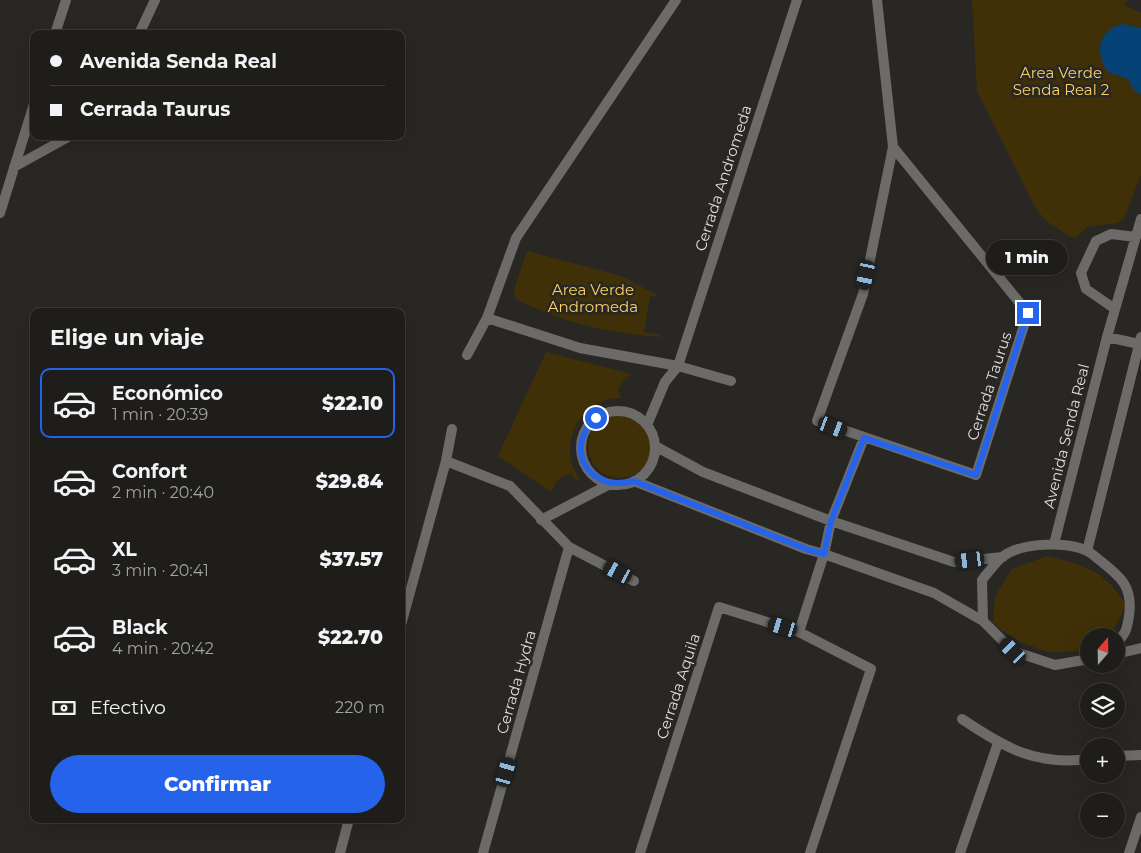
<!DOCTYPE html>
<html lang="es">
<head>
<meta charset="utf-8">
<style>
	:root { --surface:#1f1d1a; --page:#2c2a27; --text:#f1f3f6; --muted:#a1a2a2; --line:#3c3b39; --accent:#2563eb }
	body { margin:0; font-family:Montserrat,sans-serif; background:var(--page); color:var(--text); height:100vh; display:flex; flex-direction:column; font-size:19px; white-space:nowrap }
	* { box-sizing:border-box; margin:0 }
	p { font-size:16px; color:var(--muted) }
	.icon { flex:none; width:28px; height:28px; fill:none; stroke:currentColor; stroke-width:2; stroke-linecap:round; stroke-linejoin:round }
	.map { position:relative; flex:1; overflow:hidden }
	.details { position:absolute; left:30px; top:308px; width:375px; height:515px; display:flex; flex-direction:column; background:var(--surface); border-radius:10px; box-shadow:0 5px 20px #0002,0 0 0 1px var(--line) }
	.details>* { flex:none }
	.guide { position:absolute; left:30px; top:30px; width:375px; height:110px; border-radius:10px; box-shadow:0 5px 20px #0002,0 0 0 1px var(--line); display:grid; align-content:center; height:110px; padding:0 20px; background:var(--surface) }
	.needle { width:32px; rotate:20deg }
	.controls { position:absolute; left:1080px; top:628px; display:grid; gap:10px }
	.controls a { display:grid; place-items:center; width:45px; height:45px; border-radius:50%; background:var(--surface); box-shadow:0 5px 20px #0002,0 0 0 1px var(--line); font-size:25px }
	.end { position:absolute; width:22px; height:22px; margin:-11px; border:6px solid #2563eb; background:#fff; box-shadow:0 0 0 2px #fff }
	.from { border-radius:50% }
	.bubble { position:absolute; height:35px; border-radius:18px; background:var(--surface); box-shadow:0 5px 20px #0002,0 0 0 1px var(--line); font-size:16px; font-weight:800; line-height:35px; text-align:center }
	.car { position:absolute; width:15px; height:30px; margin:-15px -8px; border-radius:6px; box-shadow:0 0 4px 1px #0007; background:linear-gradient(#222 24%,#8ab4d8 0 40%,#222 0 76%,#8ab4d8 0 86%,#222 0) }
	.guide b { display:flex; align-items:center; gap:18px; height:48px; font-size:19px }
	.guide b+b { border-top:1px solid var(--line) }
	.guide i { width:12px; height:12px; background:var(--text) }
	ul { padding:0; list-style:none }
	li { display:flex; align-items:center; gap:15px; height:70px; margin:0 10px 8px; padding:0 10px; border:2px solid transparent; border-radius:10px }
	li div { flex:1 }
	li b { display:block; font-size:19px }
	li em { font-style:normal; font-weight:800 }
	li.current { border-color:var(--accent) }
	li>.icon { width:45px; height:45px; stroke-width:1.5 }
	h2 { padding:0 20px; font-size:22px; line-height:60px }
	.pay { display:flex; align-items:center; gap:12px; height:55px; padding:0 20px; font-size:19px }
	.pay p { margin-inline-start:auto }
	.button { display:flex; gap:10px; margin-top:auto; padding:10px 20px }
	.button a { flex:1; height:58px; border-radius:30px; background:var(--accent); color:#fff; font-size:20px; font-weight:800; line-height:58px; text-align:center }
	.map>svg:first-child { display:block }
	.green { fill:#3f3008 }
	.water { fill:#054377 }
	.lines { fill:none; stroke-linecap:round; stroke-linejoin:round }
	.minor { stroke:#6c6b69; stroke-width:10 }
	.route { stroke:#2563eb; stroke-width:6 }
	.labels { text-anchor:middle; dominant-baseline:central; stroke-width:5; stroke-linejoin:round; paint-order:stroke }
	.park-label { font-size:15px; fill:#fbd163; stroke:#292723 }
	.street-label { font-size:15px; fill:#dfdedb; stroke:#292723 }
</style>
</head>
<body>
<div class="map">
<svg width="1141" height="853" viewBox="0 0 1141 853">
	<rect width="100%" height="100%" fill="#292723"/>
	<path class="green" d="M972,0H1127L1124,5L1141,13V175L1124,218L1117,223L1087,227L1077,237H1070L1045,220L1035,207L977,91Z
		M527,251L622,276L660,297L650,296L644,332L661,335L660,337C612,334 559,322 516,299L514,290Z
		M546,352L632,374L621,383L618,391L622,398C591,396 564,428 571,460C572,467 577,474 580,481L575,479L571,474C559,475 556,482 551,492L498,456Z
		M588 446a32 32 0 1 1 64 0a32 32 0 1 1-64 0Z
		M1047,556C1085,566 1104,569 1126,605L1112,633L1108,636H1089V649C1078,650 1064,653 1053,652C1034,650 1007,636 993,623L995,596L1012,569Z"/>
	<path class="water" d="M1122,24L1141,28V95L1134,90L1128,79L1108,72C1095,53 1097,31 1122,24Z"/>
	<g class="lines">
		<path class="minor" d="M877,0L893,147L863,294L817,421L976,475L1028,313L893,147
			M55,34L66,0
			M139,34L155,0
			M14,167L70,136
			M0,213L34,104
			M1115,309L1086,289L1081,273L1096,241L1111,234L1136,237
			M487,318L580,348L678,366L731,381
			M1107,337L1139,344
			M467,355L487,318L516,238L676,0
			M581 448a37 37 0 1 1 74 0a37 37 0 1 1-74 0Z
			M647,425L665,382L678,366L797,0
			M655,446L703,472L831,521L954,562L1003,557
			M446,461L510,486L569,547L634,581
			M634,481L806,549L824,554L934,593L983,621
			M541,520L610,484
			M1054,544L1107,337L1141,219
			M1087,551L1141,337
			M401,625L446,461L452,429
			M799,632L824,554L831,521L864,438
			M1116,654L1141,648
			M1089,659L1055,665L1013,651L983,621L982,580C988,573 995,563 1002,557C1022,542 1072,540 1092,554C1116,574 1134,582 1129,616C1127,629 1126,634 1116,643
			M962,719C1005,748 1036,766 1089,759
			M1116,756L1141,755
			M340,853L349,819
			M483,853L569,547
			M640,853L719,607L799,632L871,669L810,853
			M960,853L998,743
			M1129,853L1141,817"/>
	</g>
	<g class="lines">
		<path class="route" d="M596,418C562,449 590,494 634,481L806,549L824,554L831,521L864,438L976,475L1028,313"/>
	</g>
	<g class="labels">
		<g class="park-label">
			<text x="1061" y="72">Area Verde<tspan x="1061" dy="17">Senda Real 2</tspan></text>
			<text x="593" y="289">Area Verde<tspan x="593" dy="17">Andromeda</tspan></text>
		</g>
		<g class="street-label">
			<text transform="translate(723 178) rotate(-72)">Cerrada Andromeda</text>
			<text transform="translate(989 386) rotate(-72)">Cerrada Taurus</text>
			<text transform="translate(1066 436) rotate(-76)">Avenida Senda Real</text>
			<text transform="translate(516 682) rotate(-74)">Cerrada Hydra</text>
			<text transform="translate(678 686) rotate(-72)">Cerrada Aquila</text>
		</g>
	</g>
</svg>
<div class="controls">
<a><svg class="needle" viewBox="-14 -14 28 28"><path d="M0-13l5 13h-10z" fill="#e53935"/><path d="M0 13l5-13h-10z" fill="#a1a2a2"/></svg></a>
<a><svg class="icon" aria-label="layers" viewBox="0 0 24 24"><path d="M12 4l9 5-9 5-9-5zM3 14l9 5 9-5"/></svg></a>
<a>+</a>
<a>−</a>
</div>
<i class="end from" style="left:596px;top:418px"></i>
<i class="end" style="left:1028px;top:313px"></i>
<div class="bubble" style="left:986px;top:240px;width:82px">1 min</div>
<i class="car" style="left:866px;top:275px;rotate:192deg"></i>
<i class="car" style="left:833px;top:427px;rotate:111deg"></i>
<i class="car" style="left:970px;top:560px;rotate:263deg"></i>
<i class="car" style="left:618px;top:572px;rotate:298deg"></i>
<i class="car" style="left:783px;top:627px;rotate:287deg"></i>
<i class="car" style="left:1013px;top:651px;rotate:315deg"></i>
<i class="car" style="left:506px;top:772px;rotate:16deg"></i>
<div class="guide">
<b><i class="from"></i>Avenida Senda Real</b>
<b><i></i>Cerrada Taurus</b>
</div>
<section class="details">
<h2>Elige un viaje</h2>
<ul>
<li class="current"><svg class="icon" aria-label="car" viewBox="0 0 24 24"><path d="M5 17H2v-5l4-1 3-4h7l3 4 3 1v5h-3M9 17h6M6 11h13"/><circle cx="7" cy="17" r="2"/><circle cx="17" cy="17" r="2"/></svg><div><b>Económico</b><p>1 min · 20:39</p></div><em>$22.10</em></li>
<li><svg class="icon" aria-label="car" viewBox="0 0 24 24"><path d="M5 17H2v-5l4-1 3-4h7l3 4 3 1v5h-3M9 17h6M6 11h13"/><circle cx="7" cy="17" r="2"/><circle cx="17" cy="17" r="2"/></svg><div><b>Confort</b><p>2 min · 20:40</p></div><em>$29.84</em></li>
<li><svg class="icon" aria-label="car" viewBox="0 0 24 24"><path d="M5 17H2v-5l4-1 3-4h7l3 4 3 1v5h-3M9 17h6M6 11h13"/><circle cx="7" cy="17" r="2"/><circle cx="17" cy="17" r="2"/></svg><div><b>XL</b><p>3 min · 20:41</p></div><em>$37.57</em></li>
<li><svg class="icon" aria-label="car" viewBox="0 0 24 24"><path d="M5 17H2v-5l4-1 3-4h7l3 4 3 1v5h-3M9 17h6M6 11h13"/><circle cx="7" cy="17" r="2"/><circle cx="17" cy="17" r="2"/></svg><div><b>Black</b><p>4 min · 20:42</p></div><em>$22.70</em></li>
</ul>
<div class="pay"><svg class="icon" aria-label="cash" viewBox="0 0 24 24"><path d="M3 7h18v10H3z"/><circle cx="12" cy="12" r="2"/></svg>Efectivo<p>220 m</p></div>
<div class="button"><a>Confirmar</a></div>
</section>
</div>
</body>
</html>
